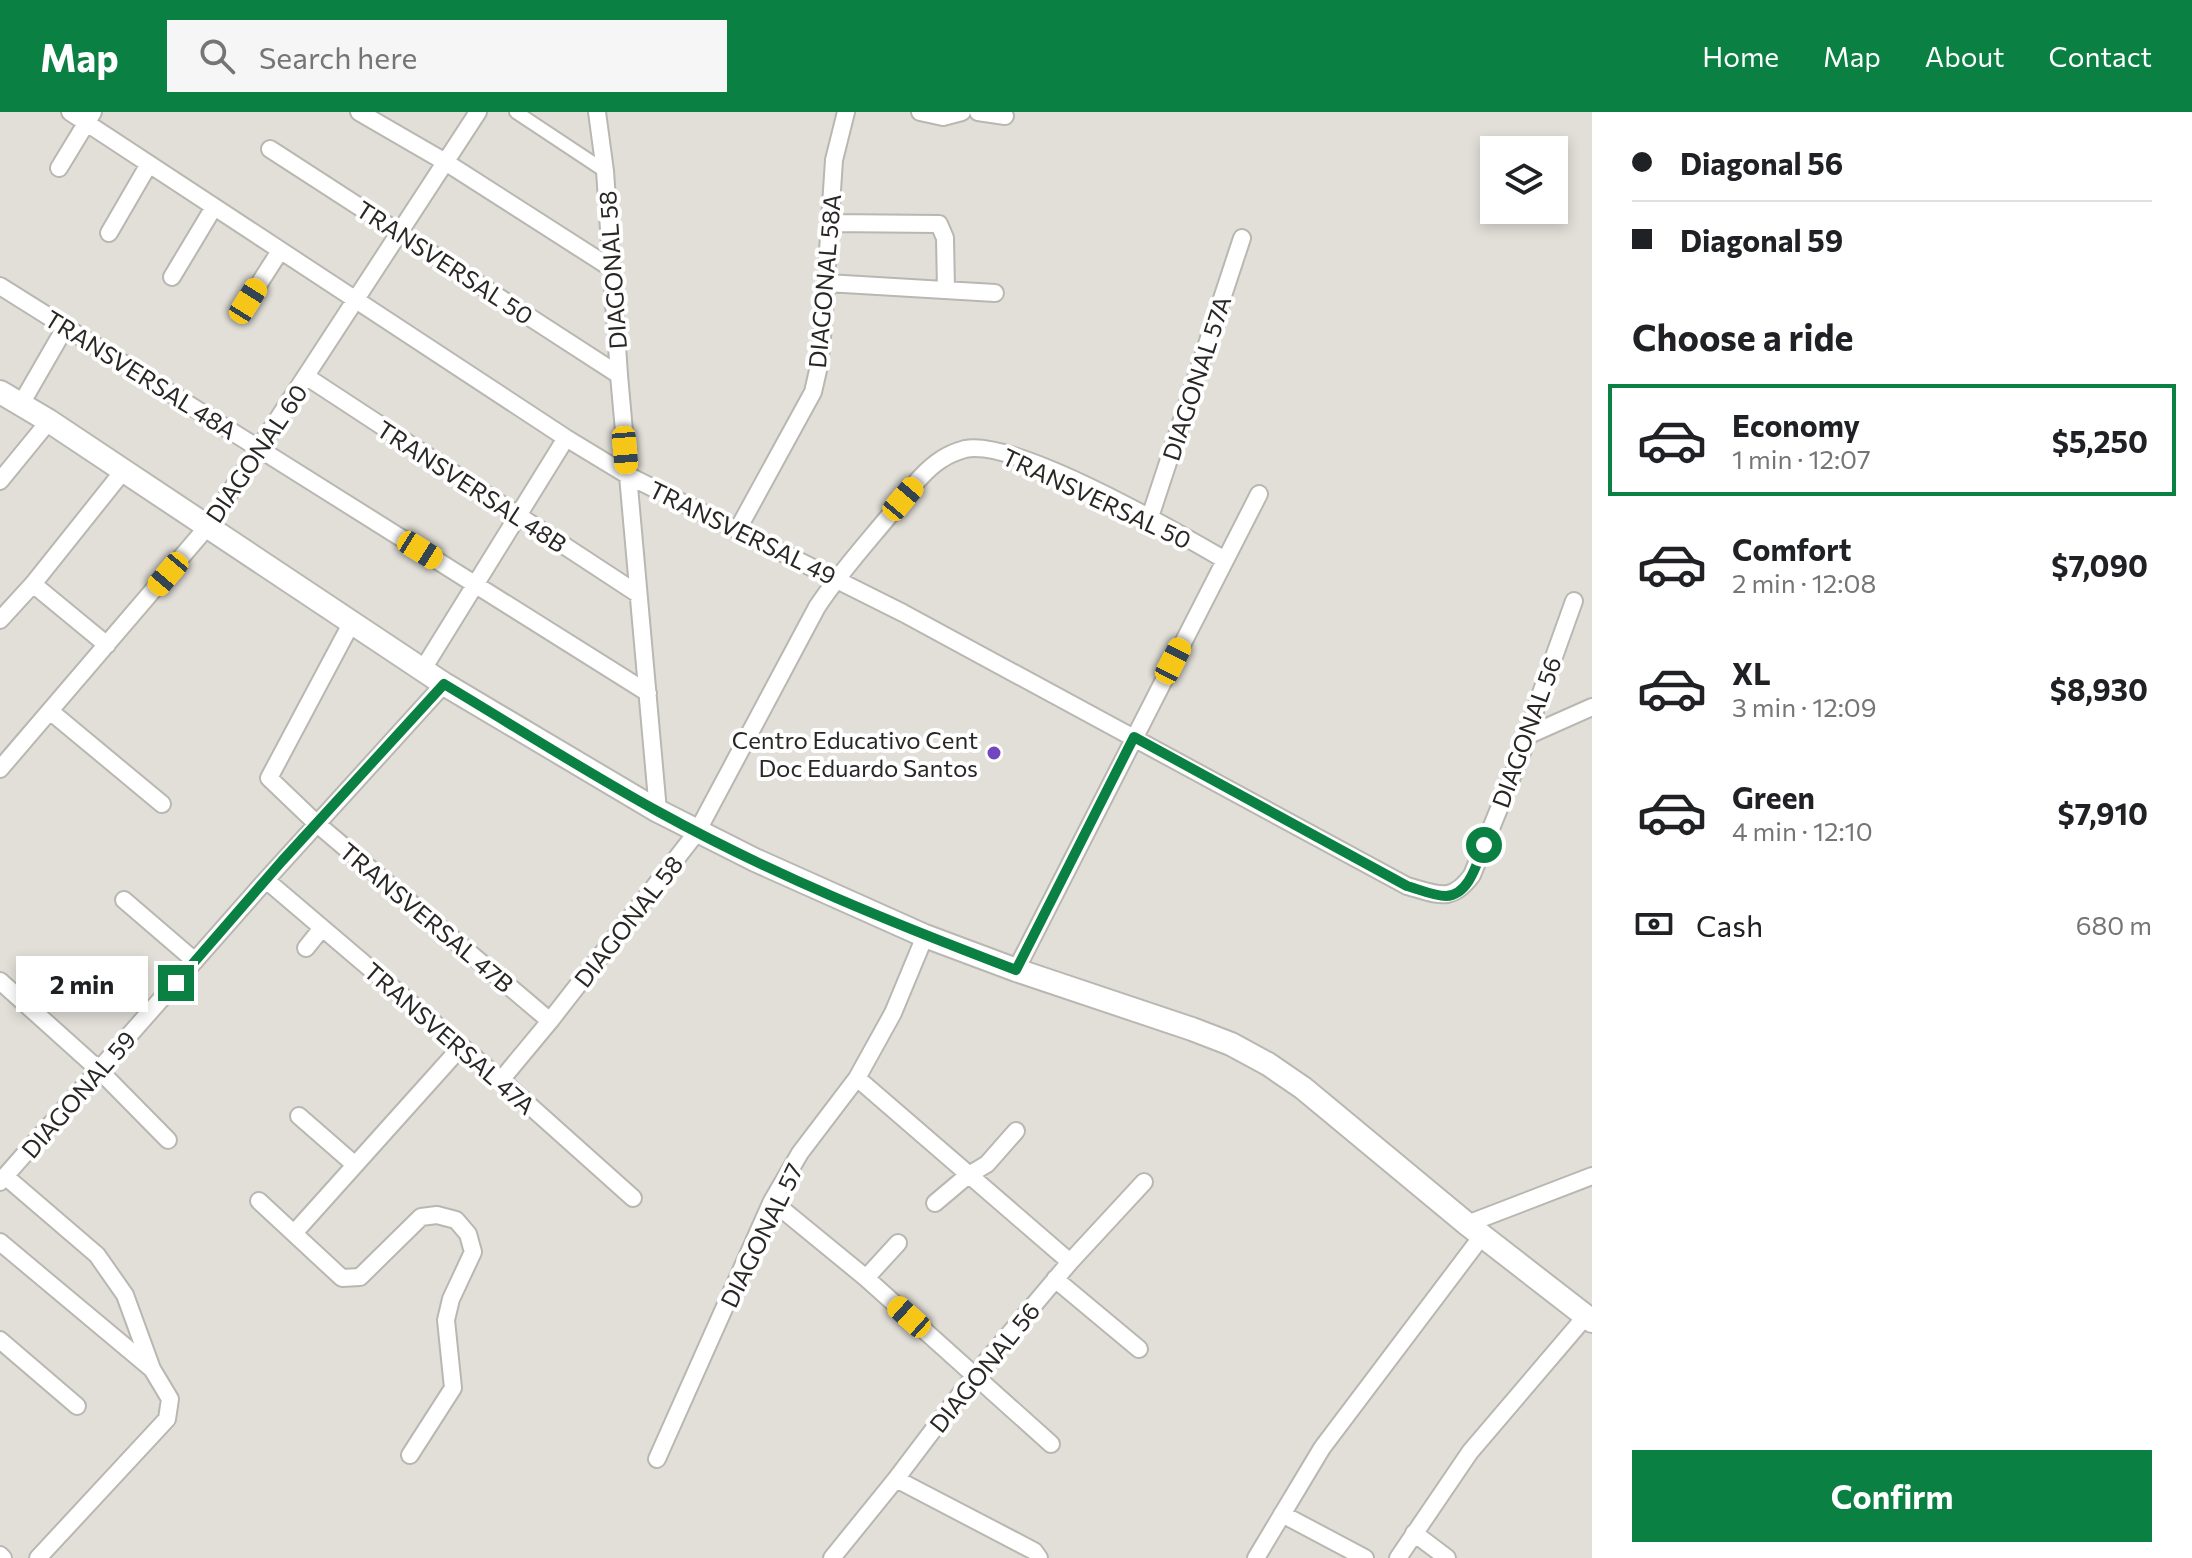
<!DOCTYPE html>
<html lang="en">
<head>
<meta charset="utf-8">
<style>
	:root { --surface:#fff; --page:#f6f6f6; --text:#202124; --muted:#757577; --line:#e0e0e0; --accent:#0b8043 }
	body { margin:0; font-family:Commissioner,sans-serif; background:var(--page); color:var(--text); height:100vh; display:flex; flex-direction:column; font-size:30px; white-space:nowrap }
	* { box-sizing:border-box; margin:0 }
	p { font-size:26px; color:var(--muted) }
	.icon { flex:none; width:44px; height:44px; fill:none; stroke:currentColor; stroke-width:2; stroke-linecap:round; stroke-linejoin:round }
	.map { position:relative; flex:1; overflow:hidden }
	.drawer { display:flex; flex-direction:column; background:var(--surface); width:600px }
	.drawer>* { flex:none }
	.hud { display:grid; align-content:center; height:176px; padding:0 40px; background:var(--surface) }
	.tools { position:absolute; left:1480px; top:24px; display:grid; gap:16px }
	.tools a { display:grid; place-items:center; width:88px; height:88px; border-radius:0px; background:var(--surface); box-shadow:0 4px 12px #0003; font-size:40px }
	.end { position:absolute; width:36px; height:36px; margin:-18px; border:10px solid #0b8043; background:#fff; box-shadow:0 0 0 4px #fff }
	.from { border-radius:50% }
	.bubble { position:absolute; height:56px; border-radius:0px; background:var(--surface); box-shadow:0 4px 12px #0003; font-size:26px; font-weight:700; line-height:56px; text-align:center }
	.car { position:absolute; width:24px; height:48px; margin:-24px -12px; border-radius:10px; box-shadow:0 0 6px 2px #0007; background:linear-gradient(#f5c518 24%,#345 0 40%,#f5c518 0 76%,#345 0 86%,#f5c518 0) }
	.hud b { display:flex; align-items:center; gap:28px; height:76px; font-size:30px }
	.hud b+b { border-top:2px solid var(--line) }
	.hud i { width:20px; height:20px; background:var(--text) }
	ul { padding:0; list-style:none }
	li { display:flex; align-items:center; gap:24px; height:112px; margin:0 16px 12px; padding:0 24px; border:4px solid transparent; border-radius:0px }
	li div { flex:1 }
	li b { display:block; font-size:30px }
	li em { font-style:normal; font-weight:700 }
	li.current { border-color:var(--accent) }
	li>.icon { width:72px; height:72px; stroke-width:1.5 }
	h2 { padding:0 40px; font-size:36px; line-height:96px }
	.pay { display:flex; align-items:center; gap:20px; height:88px; padding:0 40px; font-size:30px }
	.pay p { margin-inline-start:auto }
	.cta { display:flex; gap:16px; margin-top:auto; padding:16px 40px }
	.cta a { flex:1; height:92px; border-radius:0px; background:var(--accent); color:#fff; font-size:32px; font-weight:700; line-height:92px; text-align:center }
	header { display:flex; align-items:center; gap:48px; box-sizing:border-box; height:112px; padding:0 40px; background:var(--accent); color:#fff }
	header strong { font-size:38px }
	nav { display:flex; gap:44px; margin-inline-start:auto; font-size:28px }
	.search { width:560px; height:72px; background:var(--page); display:flex; align-items:center; gap:20px; box-sizing:border-box; padding:0 28px; border-radius:0px; color:var(--muted); font-size:30px }
	main { display:flex; flex:1; min-height:0 }
	.map>svg:first-child { display:block }
	.lines { fill:none; stroke-linecap:round; stroke-linejoin:round }
	.pedestrian-casing { stroke:#b9b7b1; stroke-width:16 }
	.minor-casing { stroke:#b9b7b1; stroke-width:20 }
	.secondary-casing { stroke:#b9b7b1; stroke-width:26 }
	.pedestrian { stroke:#fff; stroke-width:12 }
	.minor { stroke:#fff; stroke-width:16 }
	.secondary { stroke:#fff; stroke-width:22 }
	.route { stroke:#0b8043; stroke-width:10 }
	.poi-dot { fill:#7146be; stroke:#fff; stroke-width:3 }
	.labels { text-anchor:middle; dominant-baseline:central; stroke-width:8; stroke-linejoin:round; paint-order:stroke }
	.street-label { font-size:24px; fill:#292725; stroke:#fff }
	.poi-label { font-size:24px; fill:#292725; stroke:#fff; text-anchor:end }
</style>
</head>
<body>
<header>
<strong>Map</strong>
<div class="search"><svg class="icon" aria-label="search" viewBox="0 0 24 24"><circle cx="10" cy="10" r="6"/><path d="M15 15l6 6"/></svg>Search here</div>
<nav><a>Home</a><a>Map</a><a>About</a><a>Contact</a></nav>
</header>
<main>
<div class="map">
<svg width="1592" height="1446" viewBox="0 0 1592 1446">
	<rect width="100%" height="100%" fill="#e2dfd9"/>
	<g class="lines">
		<defs>
			<path id="pedestrian" d="M516,0L605,59"/>
			<path id="minor" d="M70,0L566,326L627,363L903,501L1407,774C1437,782 1451,792 1472,763L1529,623L1536,595L1574,489
				M359,0L447,51L611,156
				M597,0L605,59L619,263L658,699
				M920,0L943,5L962,0
				M978,0L1005,4
				M270,37L619,263
				M59,56L93,0
				M830,111L939,112L945,126L946,178
				M109,121L149,52
				M172,165L214,95
				M827,171L995,181
				M0,174L648,581
				M248,189L280,139
				M307,265L638,482
				M21,292L66,214
				M0,369L49,309
				M1150,405L1242,126
				M738,417L813,280L819,254L823,215L834,48L846,0
				M33,472L107,533
				M0,508L33,472L124,358
				M352,510L269,666L316,711L550,909
				M423,557L566,326
				M50,599L162,692
				M1529,623L1592,595
				M0,657L208,414L478,0
				M266,768L501,968L633,1086
				M124,788L195,849
				M306,836L322,816
				M1016,858L1259,382
				M0,869L99,958L168,1028
				M857,966L1070,1150
				M501,968L550,909L697,720L817,495C838,463 864,434 889,404C905,385 921,360 942,347C948,343 958,339 965,337C1015,326 1177,420 1225,448
				M299,1004L354,1052
				M5,1064L97,1143L125,1183L152,1257L170,1287L167,1307L38,1446
				M0,1070L266,768L444,572
				M259,1089L342,1166L360,1165L421,1105L437,1103L456,1108L468,1122L473,1140L451,1187L446,1208L453,1276L410,1343
				M772,1089L866,1166L1051,1332
				M935,1091L967,1064L987,1052L1016,1019
				M1467,1112L1592,1064
				M295,1120L461,935
				M0,1130L152,1257
				M866,1166L898,1131
				M1055,1167L1139,1237
				M0,1228L77,1294
				M657,1347L772,1089L800,1041L857,966L893,901L925,824
				M896,1367L1034,1439L1039,1446
				M1282,1402L1365,1446
				M1414,1421L1447,1446
				M0,1443L3,1446
				M832,1446L896,1367L974,1264L1070,1150L1144,1070
				M1256,1446L1322,1336L1482,1124
				M1398,1446L1470,1340L1586,1204"/>
			<path id="secondary" d="M0,280L49,309L444,572L658,699L755,748L925,824L1016,858L1192,917L1231,932L1268,952L1303,976L1467,1112L1592,1209"/>
		</defs>
		<use href="#pedestrian" class="pedestrian-casing"/>
		<use href="#minor" class="minor-casing"/>
		<use href="#secondary" class="secondary-casing"/>
		<use href="#pedestrian" class="pedestrian"/>
		<use href="#minor" class="minor"/>
		<use href="#secondary" class="secondary"/>
	</g>
	<g class="lines">
		<path class="route" d="M176,871L282,749L444,572C516,615 586,660 659,700C773,763 895,812 1016,858L1134,625L1407,774C1418,777 1434,784 1446,784C1469,783 1477,751 1484,733"/>
	</g>
	<circle class="poi-dot" cx="994" cy="641" r="8"/>
	<g class="labels">
		<g class="street-label">
			<text transform="translate(445 150) rotate(33)">TRANSVERSAL 50</text>
			<text transform="translate(612 158) rotate(-94)">DIAGONAL 58</text>
			<text transform="translate(824 169) rotate(-85)">DIAGONAL 58A</text>
			<text transform="translate(141 262) rotate(32)">TRANSVERSAL 48A</text>
			<text transform="translate(1196 266) rotate(-72)">DIAGONAL 57A</text>
			<text transform="translate(256 341) rotate(-56)">DIAGONAL 60</text>
			<text transform="translate(472 374) rotate(33)">TRANSVERSAL 48B</text>
			<text transform="translate(1097 386) rotate(25)">TRANSVERSAL 50</text>
			<text transform="translate(743 420) rotate(26)">TRANSVERSAL 49</text>
			<text transform="translate(1526 620) rotate(-70)">DIAGONAL 56</text>
			<text transform="translate(427 805) rotate(40)">TRANSVERSAL 47B</text>
			<text transform="translate(628 809) rotate(-52)">DIAGONAL 58</text>
			<text transform="translate(450 926) rotate(41)">TRANSVERSAL 47A</text>
			<text transform="translate(78 982) rotate(-49)">DIAGONAL 59</text>
			<text transform="translate(761 1123) rotate(-64)">DIAGONAL 57</text>
			<text transform="translate(984 1255) rotate(-51)">DIAGONAL 56</text>
		</g>
		<g class="poi-label">
			<text x="978" y="627">Centro Educativo Cent<tspan x="978" dy="28">Doc Eduardo Santos</tspan></text>
		</g>
	</g>
</svg>
<div class="tools">
<a><svg class="icon" aria-label="layers" viewBox="0 0 24 24"><path d="M12 4l9 5-9 5-9-5zM3 14l9 5 9-5"/></svg></a>
</div>
<i class="end from" style="left:1484px;top:733px"></i>
<i class="end" style="left:176px;top:871px"></i>
<div class="bubble" style="left:16px;top:844px;width:132px">2 min</div>
<i class="car" style="left:248px;top:189px;rotate:32deg"></i>
<i class="car" style="left:625px;top:338px;rotate:175deg"></i>
<i class="car" style="left:903px;top:387px;rotate:40deg"></i>
<i class="car" style="left:420px;top:438px;rotate:122deg"></i>
<i class="car" style="left:168px;top:462px;rotate:220deg"></i>
<i class="car" style="left:1173px;top:549px;rotate:27deg"></i>
<i class="car" style="left:909px;top:1205px;rotate:312deg"></i>
</div>
<section class="drawer">
<div class="hud">
<b><i class="from"></i>Diagonal 56</b>
<b><i></i>Diagonal 59</b>
</div>
<h2>Choose a ride</h2>
<ul>
<li class="current"><svg class="icon" aria-label="car" viewBox="0 0 24 24"><path d="M5 17H2v-5l4-1 3-4h7l3 4 3 1v5h-3M9 17h6M6 11h13"/><circle cx="7" cy="17" r="2"/><circle cx="17" cy="17" r="2"/></svg><div><b>Economy</b><p>1 min · 12:07</p></div><em>$5,250</em></li>
<li><svg class="icon" aria-label="car" viewBox="0 0 24 24"><path d="M5 17H2v-5l4-1 3-4h7l3 4 3 1v5h-3M9 17h6M6 11h13"/><circle cx="7" cy="17" r="2"/><circle cx="17" cy="17" r="2"/></svg><div><b>Comfort</b><p>2 min · 12:08</p></div><em>$7,090</em></li>
<li><svg class="icon" aria-label="car" viewBox="0 0 24 24"><path d="M5 17H2v-5l4-1 3-4h7l3 4 3 1v5h-3M9 17h6M6 11h13"/><circle cx="7" cy="17" r="2"/><circle cx="17" cy="17" r="2"/></svg><div><b>XL</b><p>3 min · 12:09</p></div><em>$8,930</em></li>
<li><svg class="icon" aria-label="car" viewBox="0 0 24 24"><path d="M5 17H2v-5l4-1 3-4h7l3 4 3 1v5h-3M9 17h6M6 11h13"/><circle cx="7" cy="17" r="2"/><circle cx="17" cy="17" r="2"/></svg><div><b>Green</b><p>4 min · 12:10</p></div><em>$7,910</em></li>
</ul>
<div class="pay"><svg class="icon" aria-label="cash" viewBox="0 0 24 24"><path d="M3 7h18v10H3z"/><circle cx="12" cy="12" r="2"/></svg>Cash<p>680 m</p></div>
<div class="cta"><a>Confirm</a></div>
</section>
</main>
</body>
</html>
